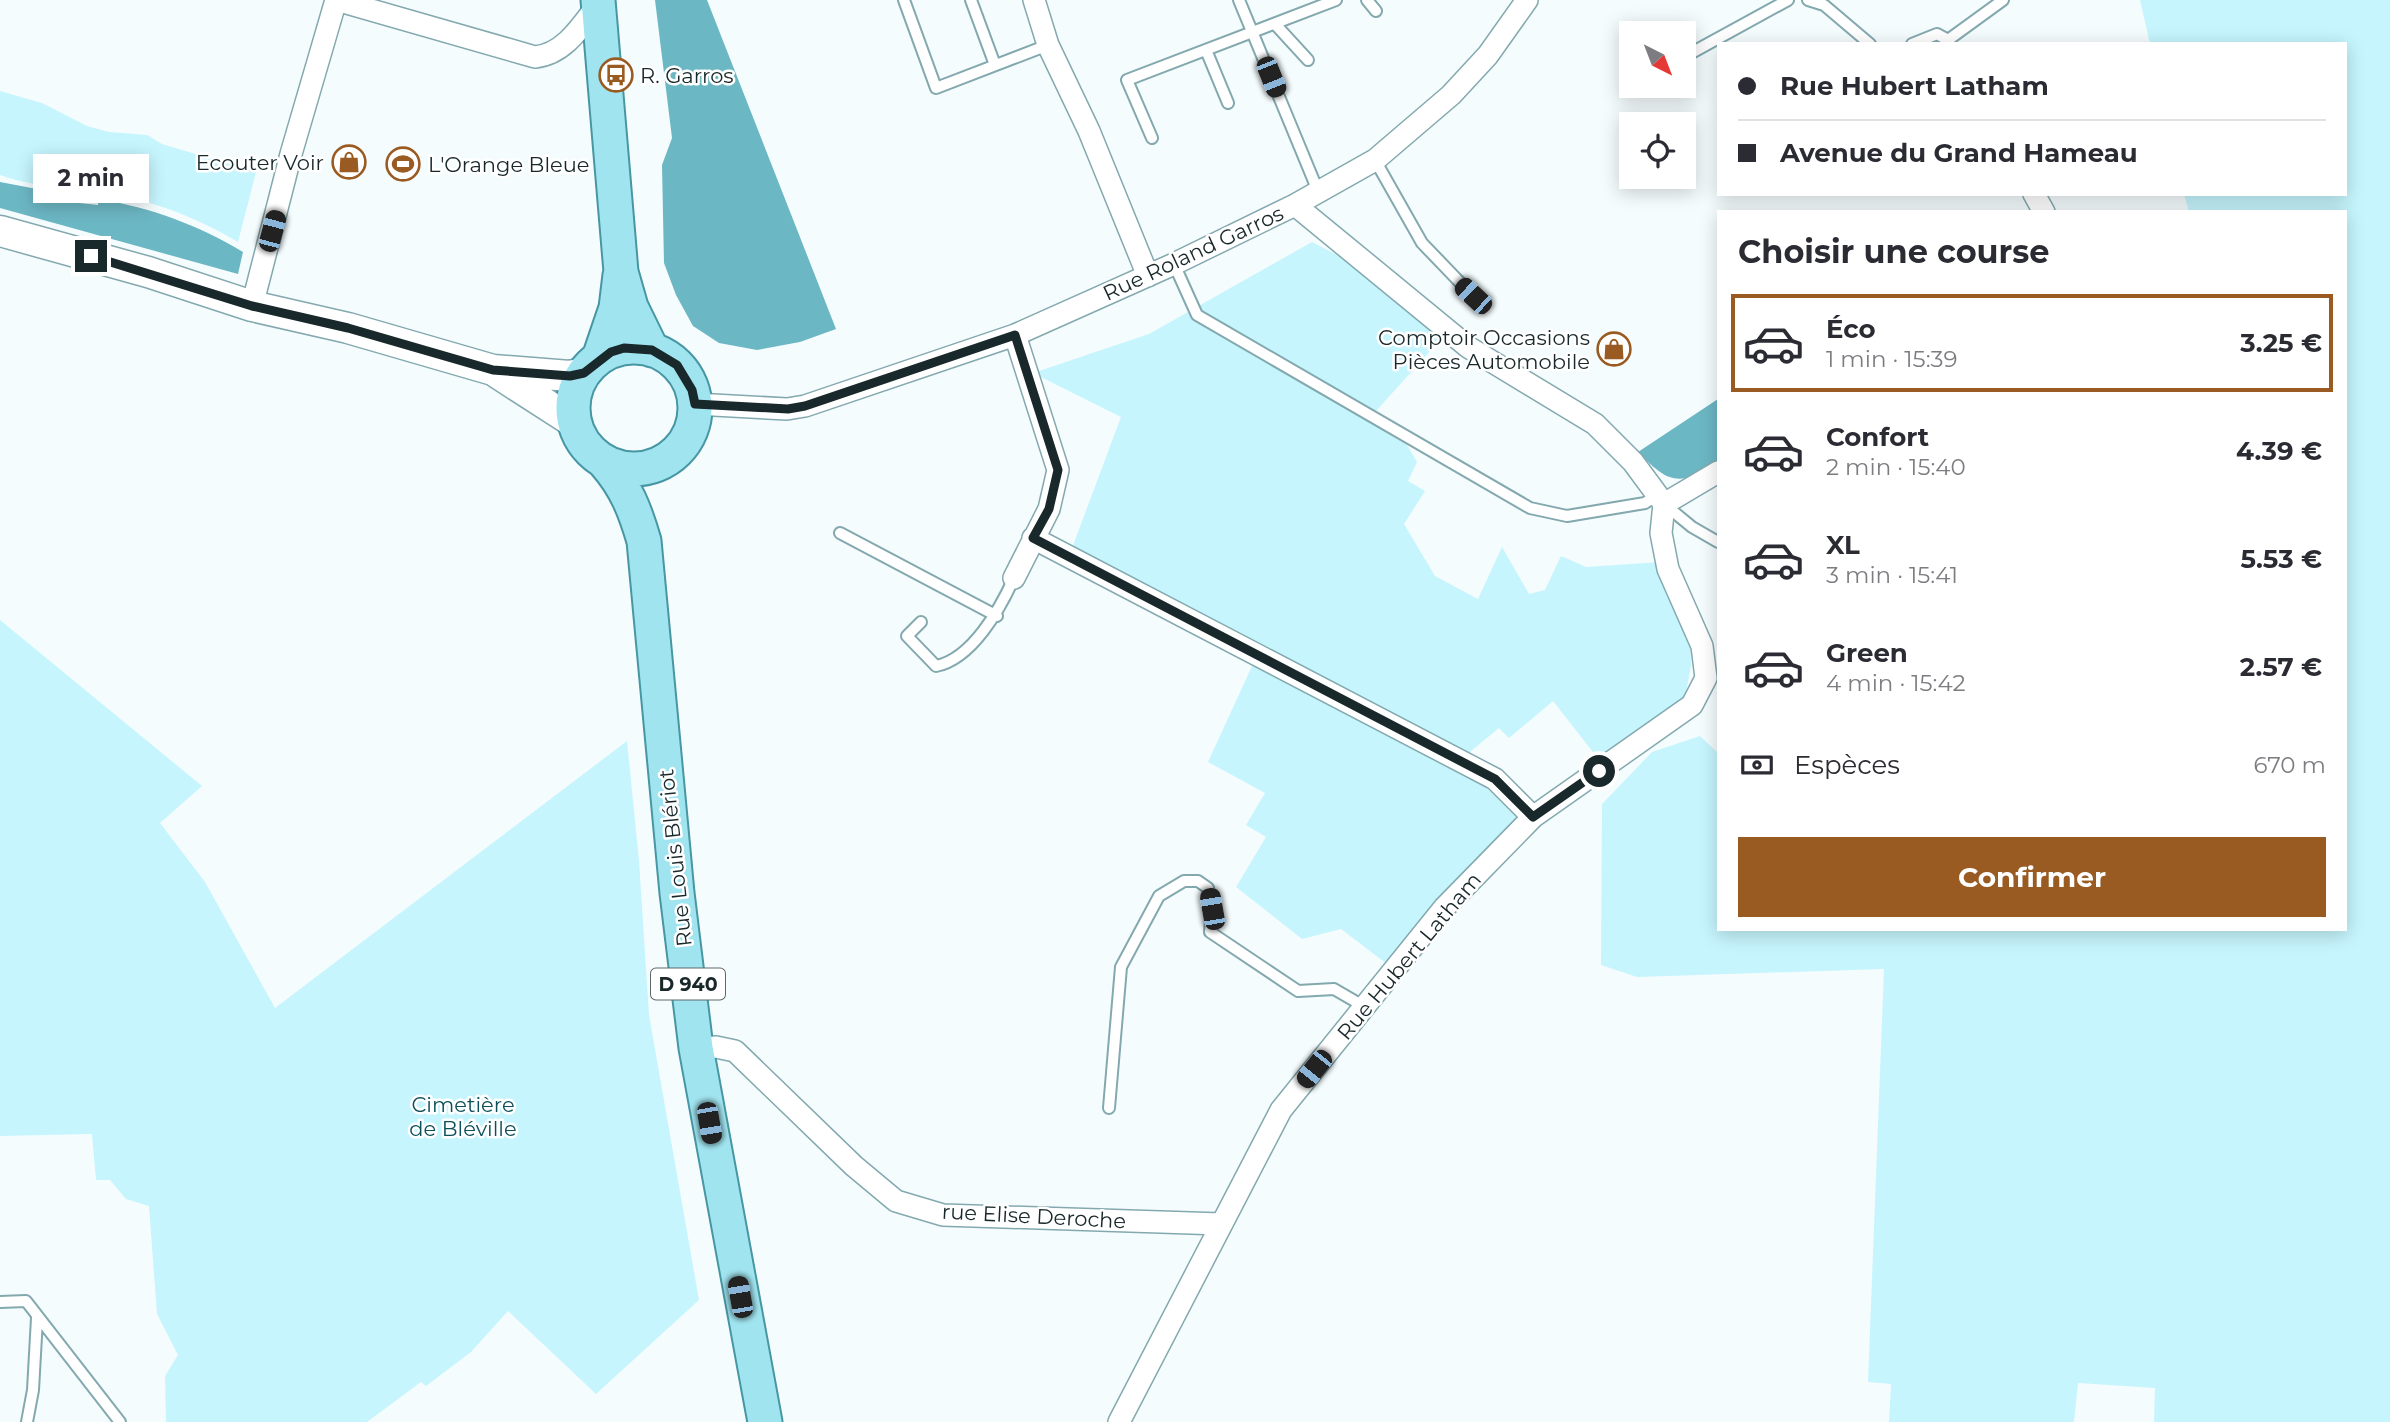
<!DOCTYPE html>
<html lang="fr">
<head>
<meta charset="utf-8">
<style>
	:root { --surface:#fff; --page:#f2f2f3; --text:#2b2b33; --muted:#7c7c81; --line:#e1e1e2; --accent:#995b21 }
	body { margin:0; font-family:Montserrat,sans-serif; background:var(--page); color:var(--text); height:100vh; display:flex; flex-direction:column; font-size:26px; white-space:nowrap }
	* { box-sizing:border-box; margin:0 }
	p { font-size:23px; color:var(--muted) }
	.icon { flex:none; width:38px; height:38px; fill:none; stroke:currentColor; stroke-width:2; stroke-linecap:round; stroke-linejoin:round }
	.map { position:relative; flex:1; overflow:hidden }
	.side { position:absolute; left:1717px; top:210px; width:630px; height:721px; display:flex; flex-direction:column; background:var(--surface); border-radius:0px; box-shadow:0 4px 18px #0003 }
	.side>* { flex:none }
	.guide { position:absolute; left:1717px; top:42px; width:630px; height:154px; border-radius:0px; box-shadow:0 4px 18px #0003; display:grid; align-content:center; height:154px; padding:0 21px; background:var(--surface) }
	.needle { width:46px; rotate:138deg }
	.tools { position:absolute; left:1619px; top:21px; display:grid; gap:14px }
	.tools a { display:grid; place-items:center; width:77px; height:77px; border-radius:0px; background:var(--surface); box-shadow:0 4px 18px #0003; font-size:35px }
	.end { position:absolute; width:32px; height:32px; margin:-16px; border:9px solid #19282a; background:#fff; box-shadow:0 0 0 4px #fff }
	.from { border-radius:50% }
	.bubble { position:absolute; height:49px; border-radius:0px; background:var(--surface); box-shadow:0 4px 18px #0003; font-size:23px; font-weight:700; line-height:49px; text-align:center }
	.car { position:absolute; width:21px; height:42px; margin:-21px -10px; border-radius:9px; box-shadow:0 0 5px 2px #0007; background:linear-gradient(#222 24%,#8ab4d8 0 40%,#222 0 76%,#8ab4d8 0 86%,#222 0) }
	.guide b { display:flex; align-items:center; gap:24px; height:66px; font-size:26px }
	.guide b+b { border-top:2px solid var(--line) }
	.guide i { width:18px; height:18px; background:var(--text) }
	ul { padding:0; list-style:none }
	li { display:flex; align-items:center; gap:21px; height:98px; margin:0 14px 10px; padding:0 7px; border:4px solid transparent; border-radius:0px }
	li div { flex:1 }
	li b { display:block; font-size:26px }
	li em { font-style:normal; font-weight:700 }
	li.current { border-color:var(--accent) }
	li>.icon { width:63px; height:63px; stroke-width:1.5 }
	h2 { padding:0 21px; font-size:32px; line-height:84px }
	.pay { display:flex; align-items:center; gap:18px; height:77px; padding:0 21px; font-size:26px }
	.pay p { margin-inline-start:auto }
	.action { display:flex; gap:14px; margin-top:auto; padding:14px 21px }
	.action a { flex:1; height:80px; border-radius:0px; background:var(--accent); color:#fff; font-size:28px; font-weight:700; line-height:80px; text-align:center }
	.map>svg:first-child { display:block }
	.green { fill:#c6f5fd }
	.water { fill:#6cb7c4 }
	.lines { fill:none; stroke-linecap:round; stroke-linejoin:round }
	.lane-casing { stroke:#83a9af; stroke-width:14 }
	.street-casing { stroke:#83a9af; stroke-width:24 }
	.secondary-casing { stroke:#83a9af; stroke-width:33 }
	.primary-casing { stroke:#4796a4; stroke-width:37 }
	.lane { stroke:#fff; stroke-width:10 }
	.street { stroke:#fff; stroke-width:21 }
	.secondary { stroke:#fff; stroke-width:30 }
	.primary { stroke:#a0e4ef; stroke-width:33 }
	.route { stroke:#19282a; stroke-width:9 }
	.labels { text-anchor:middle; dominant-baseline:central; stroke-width:5; stroke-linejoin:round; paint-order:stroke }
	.shield { fill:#fff; stroke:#5e686a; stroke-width:2 }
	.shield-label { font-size:19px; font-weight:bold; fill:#19282a }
	.poi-label { font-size:21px; fill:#19282a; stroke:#fff; text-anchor:start }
	.street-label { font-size:21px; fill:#19282a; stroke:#fff }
	.park-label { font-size:21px; fill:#0d505a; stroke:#fff }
</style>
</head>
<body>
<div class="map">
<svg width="2390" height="1422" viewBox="0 0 2390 1422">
	<rect width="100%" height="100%" fill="#f5fcfe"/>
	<path class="green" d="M2140,0H2390V1422H2154L2155,1388L2078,1383L2074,1422H1889L1891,1384L1868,1382L1884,969L1637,977L1601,965L1602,804L1652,752L1700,736L1718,753V929H2345V212H2189L2184,194H2345V44H2150Z
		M0,91L42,103L87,126L109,132L147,135L162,144L256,172L238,242C202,221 164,204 123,197C81,189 40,189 0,175Z
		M1312,242L1339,256L1441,339L1367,421L1407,445L1417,462L1408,481L1425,491L1404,524L1435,576L1478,599L1502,547L1529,594L1545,590L1561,556L1586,567L1661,562L1690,640L1691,666L1684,702L1600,761L1553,701L1509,738L1499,728L1471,751L1460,766L1521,817L1387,964L1341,929L1302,939L1236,887L1266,837L1246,825L1265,793L1208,762L1253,664L1072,548L1121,417L1041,377L1039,371L1149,334Z
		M0,620L202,786L160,823L205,882L275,1008L627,741L639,861L649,1015L699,1300L596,1394L508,1311L471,1352L426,1386L421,1382L367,1422H166L165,1376L178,1355L157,1314L149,1206L126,1199L110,1180H96L92,1134L0,1136Z"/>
	<path class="water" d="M655,0H707L836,329L800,342L757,350L719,343L693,326L676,295L664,263L662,165L672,138Z
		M0,182L79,197V203L98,205L99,199C152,208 198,225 243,252L238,274L0,208Z
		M1718,399V465C1678,485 1670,485 1638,452Z"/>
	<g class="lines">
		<defs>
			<path id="lane" d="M904,0L936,88L1048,45
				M971,0L995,65
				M1239,0L1318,191
				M1367,0L1376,11
				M1808,0L1824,5L1870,44
				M1275,24L1308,60
				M1912,44L1937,34L1948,40L2003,0
				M1206,50L1228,103
				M1684,57L1788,0
				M1152,138L1127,80L1336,0
				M1375,160L1422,243L1473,296
				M1174,264L1197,315L1530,508L1567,516L1645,503L1657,495
				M1664,504L1692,527L1718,542
				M840,533L997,616
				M921,622L907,636L936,666C972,659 1000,609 1014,578
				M1109,1108L1121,967L1159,896L1184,881H1198L1208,888L1212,909L1210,932L1298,991L1334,989L1365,1007
				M0,1302L26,1301L120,1422
				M27,1422L33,1390L37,1318"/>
			<path id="street" d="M336,0L535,57C565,54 582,25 599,3
				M1034,0L1048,45L1089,131L1148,276
				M2034,194L2044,212
				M1295,205L1468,347L1595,424L1633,462L1664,504L1718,472
				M252,306L291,154L336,0
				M695,404L787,409L805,406L1015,335L1174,264L1295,205L1375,160L1451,95L1488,55L1527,0
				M1033,538L1495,779L1533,817
				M1014,578L1049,509L1058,470L1015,335
				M696,1048L716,1047L735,1051L854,1166L896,1201L943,1215L1221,1224
				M1119,1422L1281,1110L1444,908L1533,817L1692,705L1706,678L1702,646L1668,569L1661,533L1664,504"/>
			<path id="secondary" d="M0,231L148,272L252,306L348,328L493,370L570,376L584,373
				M496,372L575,423"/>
			<path id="primary" d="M598,0L621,272L631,307L652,350
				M573 408a61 61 0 1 1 122 0a61 61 0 1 1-122 0Z
				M599,358L616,308L620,275
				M605,463C626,487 635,510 644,541L677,893L696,1048L765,1422"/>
		</defs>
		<use href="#lane" class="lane-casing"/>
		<use href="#street" class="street-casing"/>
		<use href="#secondary" class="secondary-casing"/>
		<use href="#primary" class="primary-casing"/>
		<use href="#lane" class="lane"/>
		<use href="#street" class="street"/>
		<use href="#secondary" class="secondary"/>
		<use href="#primary" class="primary"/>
	</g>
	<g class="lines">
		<path class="route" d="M91,256L252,306L348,328L493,370L570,376L584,373L611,352L624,348L652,350L677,365L692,390L695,404L788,409L805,406L1015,335L1058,470L1049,509L1033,538L1495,779L1533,817L1599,771"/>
	</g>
	<defs>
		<symbol id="bus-ring" viewBox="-11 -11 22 22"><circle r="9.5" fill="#fff" stroke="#995b21" stroke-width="1.5"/><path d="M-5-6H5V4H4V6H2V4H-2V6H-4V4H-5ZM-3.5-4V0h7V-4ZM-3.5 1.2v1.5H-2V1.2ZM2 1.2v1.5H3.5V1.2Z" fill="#995b21"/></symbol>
		<symbol id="shop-ring" viewBox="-11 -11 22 22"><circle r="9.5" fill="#fff" stroke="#995b21" stroke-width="1.5"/><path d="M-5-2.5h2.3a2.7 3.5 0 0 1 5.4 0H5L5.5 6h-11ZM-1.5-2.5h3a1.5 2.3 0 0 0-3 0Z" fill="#995b21"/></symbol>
		<symbol id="stadium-ring" viewBox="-11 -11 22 22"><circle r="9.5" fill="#fff" stroke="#995b21" stroke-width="1.5"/><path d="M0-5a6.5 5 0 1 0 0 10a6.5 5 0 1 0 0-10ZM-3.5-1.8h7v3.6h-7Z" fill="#995b21"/></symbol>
	</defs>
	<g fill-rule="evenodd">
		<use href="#bus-ring" x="597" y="56" width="38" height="38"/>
		<use href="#shop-ring" x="330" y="143" width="38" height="38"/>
		<use href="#stadium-ring" x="384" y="145" width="38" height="38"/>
		<use href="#shop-ring" x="1595" y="330" width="38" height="38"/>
	</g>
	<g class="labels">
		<rect class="shield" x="651" y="968.5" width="74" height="31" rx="5"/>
		<g class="shield-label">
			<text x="688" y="984">D 940</text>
		</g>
		<g class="poi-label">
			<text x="640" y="75">R. Garros</text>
			<text x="324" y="162" text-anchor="end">Ecouter Voir</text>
			<text x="428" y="164">L'Orange Bleue</text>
			<text x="1590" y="337" text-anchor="end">Comptoir Occasions<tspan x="1590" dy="24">Pièces Automobile</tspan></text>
		</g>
		<g class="street-label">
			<text transform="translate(1193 253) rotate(-25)">Rue Roland Garros</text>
			<text transform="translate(675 858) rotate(-96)">Rue Louis Blériot</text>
			<text transform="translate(1409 956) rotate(-50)">Rue Hubert Latham</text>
			<text transform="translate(1034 1216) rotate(3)">rue Elise Deroche</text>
		</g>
		<g class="park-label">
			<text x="463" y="1104">Cimetière<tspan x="463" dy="24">de Bléville</tspan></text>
		</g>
	</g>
</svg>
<div class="tools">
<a><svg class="needle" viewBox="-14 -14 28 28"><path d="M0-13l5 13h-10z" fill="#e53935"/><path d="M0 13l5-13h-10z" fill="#7c7c81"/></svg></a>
<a><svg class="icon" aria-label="locate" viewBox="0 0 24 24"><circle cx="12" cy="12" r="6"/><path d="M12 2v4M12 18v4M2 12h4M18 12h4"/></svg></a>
</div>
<i class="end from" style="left:1599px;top:771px"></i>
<i class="end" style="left:91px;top:256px"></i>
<div class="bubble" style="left:33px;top:154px;width:116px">2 min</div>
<i class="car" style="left:1271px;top:77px;rotate:158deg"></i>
<i class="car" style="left:272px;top:231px;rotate:15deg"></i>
<i class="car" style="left:1473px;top:296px;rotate:313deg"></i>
<i class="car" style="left:1212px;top:909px;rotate:350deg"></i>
<i class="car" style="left:1314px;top:1069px;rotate:219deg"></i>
<i class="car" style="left:709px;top:1123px;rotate:170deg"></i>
<i class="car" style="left:740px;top:1297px;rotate:350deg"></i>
<div class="guide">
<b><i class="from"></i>Rue Hubert Latham</b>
<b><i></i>Avenue du Grand Hameau</b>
</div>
<section class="side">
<h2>Choisir une course</h2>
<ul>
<li class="current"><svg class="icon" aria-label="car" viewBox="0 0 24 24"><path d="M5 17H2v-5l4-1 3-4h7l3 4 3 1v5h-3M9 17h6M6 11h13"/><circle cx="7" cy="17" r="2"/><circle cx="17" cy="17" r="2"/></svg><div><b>Éco</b><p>1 min · 15:39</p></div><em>3.25 €</em></li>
<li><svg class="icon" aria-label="car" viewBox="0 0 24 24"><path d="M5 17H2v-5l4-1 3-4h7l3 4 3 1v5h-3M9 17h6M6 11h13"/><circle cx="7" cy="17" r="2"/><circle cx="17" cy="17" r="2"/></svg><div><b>Confort</b><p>2 min · 15:40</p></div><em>4.39 €</em></li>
<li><svg class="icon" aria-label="car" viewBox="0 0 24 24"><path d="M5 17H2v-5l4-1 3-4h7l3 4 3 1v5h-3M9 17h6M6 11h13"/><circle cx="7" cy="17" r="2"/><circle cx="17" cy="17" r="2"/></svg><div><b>XL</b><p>3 min · 15:41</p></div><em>5.53 €</em></li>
<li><svg class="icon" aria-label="car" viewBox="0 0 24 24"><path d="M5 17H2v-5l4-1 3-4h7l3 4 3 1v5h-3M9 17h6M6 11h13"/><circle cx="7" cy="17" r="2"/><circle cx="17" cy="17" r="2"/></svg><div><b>Green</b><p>4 min · 15:42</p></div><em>2.57 €</em></li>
</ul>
<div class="pay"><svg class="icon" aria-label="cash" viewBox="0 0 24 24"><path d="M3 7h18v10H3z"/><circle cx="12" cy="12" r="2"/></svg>Espèces<p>670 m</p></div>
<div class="action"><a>Confirmer</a></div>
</section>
</div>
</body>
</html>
